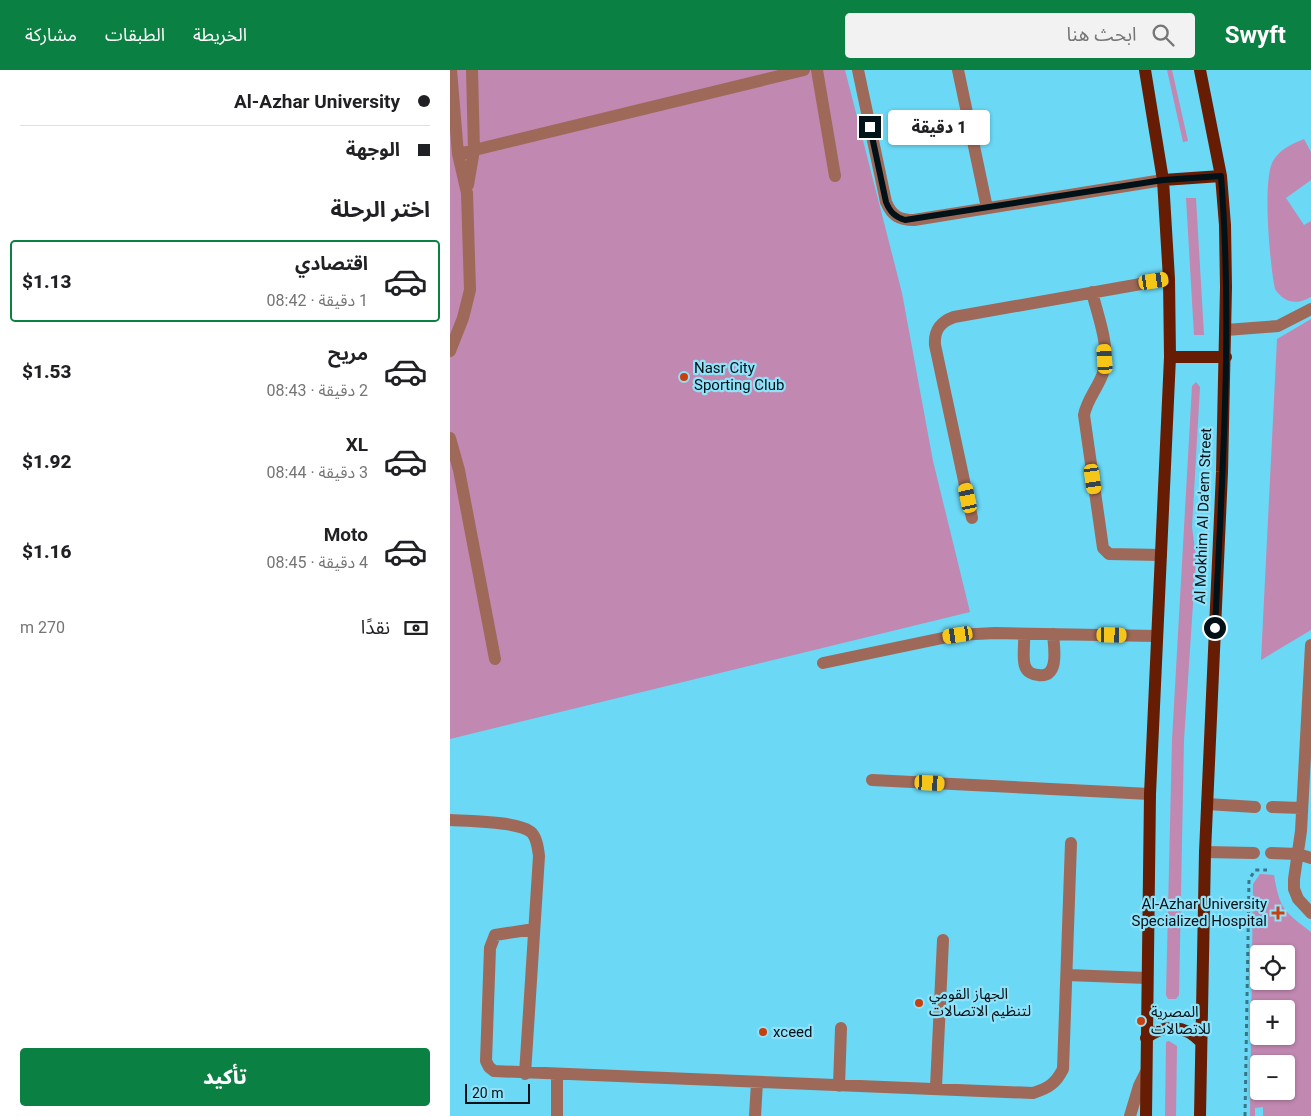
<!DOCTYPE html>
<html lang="ar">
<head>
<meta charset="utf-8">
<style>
	:root { --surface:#fff; --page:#f2f2f2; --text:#202124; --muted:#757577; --line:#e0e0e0; --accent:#0b8043 }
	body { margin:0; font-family:Roboto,"Noto Sans Arabic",sans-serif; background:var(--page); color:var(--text); direction:rtl; height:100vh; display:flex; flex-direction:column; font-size:19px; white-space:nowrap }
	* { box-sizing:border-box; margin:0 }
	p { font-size:16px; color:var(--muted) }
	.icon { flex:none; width:28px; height:28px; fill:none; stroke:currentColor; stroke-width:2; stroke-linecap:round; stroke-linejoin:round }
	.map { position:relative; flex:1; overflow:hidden; direction:ltr }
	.details { display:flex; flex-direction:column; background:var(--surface); width:450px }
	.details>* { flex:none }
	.top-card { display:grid; align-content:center; height:110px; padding:0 20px; background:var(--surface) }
	.buttons { position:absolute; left:800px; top:875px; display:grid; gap:10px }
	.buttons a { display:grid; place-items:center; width:45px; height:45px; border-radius:5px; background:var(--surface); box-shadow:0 1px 4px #0004; font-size:25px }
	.scale { position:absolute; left:15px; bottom:12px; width:65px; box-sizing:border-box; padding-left:5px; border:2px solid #001117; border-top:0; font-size:14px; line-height:18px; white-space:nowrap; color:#001117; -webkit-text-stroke:4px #90e2f9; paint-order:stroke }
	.end { position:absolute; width:22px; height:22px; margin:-11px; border:6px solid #001117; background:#fff; box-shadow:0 0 0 2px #fff }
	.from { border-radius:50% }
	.bubble { position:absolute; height:35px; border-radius:5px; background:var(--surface); box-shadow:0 1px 4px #0004; font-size:16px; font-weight:800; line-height:35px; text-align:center; direction:rtl }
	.car { position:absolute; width:15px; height:30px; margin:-15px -8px; border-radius:6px; box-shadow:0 0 4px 1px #0007; background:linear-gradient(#f5c518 24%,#345 0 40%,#f5c518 0 76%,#345 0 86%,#f5c518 0) }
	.top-card b { display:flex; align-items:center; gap:18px; height:48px; font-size:19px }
	.top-card b+b { border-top:1px solid var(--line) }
	.top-card i { width:12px; height:12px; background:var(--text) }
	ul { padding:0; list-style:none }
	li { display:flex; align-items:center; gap:15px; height:82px; margin:0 10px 8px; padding:0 10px; border:2px solid transparent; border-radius:5px }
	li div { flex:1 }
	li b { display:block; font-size:19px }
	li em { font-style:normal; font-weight:800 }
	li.current { border-color:var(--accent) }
	li>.icon { width:45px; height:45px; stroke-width:1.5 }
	h2 { padding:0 20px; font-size:22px; line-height:60px }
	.pay { display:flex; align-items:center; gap:12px; height:55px; padding:0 20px; font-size:19px }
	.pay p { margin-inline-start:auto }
	.cta { display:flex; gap:10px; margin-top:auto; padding:10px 20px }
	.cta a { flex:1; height:58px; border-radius:5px; background:var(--accent); color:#fff; font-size:20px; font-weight:800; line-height:58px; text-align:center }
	header { display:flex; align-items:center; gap:30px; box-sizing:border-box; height:70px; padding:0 25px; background:var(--accent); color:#fff }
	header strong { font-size:24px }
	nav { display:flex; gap:28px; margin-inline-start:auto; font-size:18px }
	.search { width:350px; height:45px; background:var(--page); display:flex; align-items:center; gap:12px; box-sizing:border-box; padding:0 18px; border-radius:5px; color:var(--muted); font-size:19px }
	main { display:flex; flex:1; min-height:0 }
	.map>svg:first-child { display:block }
	.green { fill:#c188b1; fill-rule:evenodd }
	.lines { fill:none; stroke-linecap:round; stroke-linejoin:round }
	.path { stroke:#377788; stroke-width:3; stroke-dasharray:4 4; stroke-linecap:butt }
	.minor { stroke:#9e6959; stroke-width:12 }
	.major { stroke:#671d04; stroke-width:12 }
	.route { stroke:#001117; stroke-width:6 }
	.poi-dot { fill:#c8400e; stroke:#90e2f9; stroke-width:2 }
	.labels { text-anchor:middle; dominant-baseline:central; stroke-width:4.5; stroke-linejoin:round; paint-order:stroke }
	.poi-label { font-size:15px; fill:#001117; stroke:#90e2f9; text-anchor:start }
	.street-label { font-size:15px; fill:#001117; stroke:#90e2f9 }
</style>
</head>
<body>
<header>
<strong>Swyft</strong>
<div class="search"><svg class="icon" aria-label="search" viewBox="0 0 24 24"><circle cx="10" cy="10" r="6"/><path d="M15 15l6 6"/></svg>ابحث هنا</div>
<nav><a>الخريطة</a><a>الطبقات</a><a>مشاركة</a></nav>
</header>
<main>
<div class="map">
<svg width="861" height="1046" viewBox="0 0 861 1046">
	<rect width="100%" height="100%" fill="#6bd8f5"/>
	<path class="green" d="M0,0H395L452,223L483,391L520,542L0,669Z
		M717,0H722L738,71L733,72Z
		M854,69L861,82V110L836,128L854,155L861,151V227C847,235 834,233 825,219C820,195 812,111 823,91C830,79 842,74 854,69Z
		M736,128H746L754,265H744Z
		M861,249V560L811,590L827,269Z
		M746,312L750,317L742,457L746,488L734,670L729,925L726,929H718L716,925L722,670L742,316Z
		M810,804L824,805C830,840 834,841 861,862V1046H813V1037L805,1038V1046H800L803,814ZM809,884H836V911H809ZM809,939H836V966H809ZM809,994H836V1021H809Z
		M719,971L727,976L726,1046H715L716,972Z"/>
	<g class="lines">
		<path class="path" d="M795,1046L799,810L805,800H817"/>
		<path class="minor" d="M367,0L385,106
			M408,0L436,132C442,146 449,150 464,150L713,110
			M508,0L537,138
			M8,84L354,0
			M18,115L24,80L22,0
			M642,222C648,247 661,278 653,303C648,318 637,329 634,345L653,478L659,484L711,485
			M776,260L828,256L861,239
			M0,281L13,248L20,220L17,123L8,84L1,0
			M0,368L9,400L45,589
			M522,448L485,275C484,260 490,252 504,247L719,209
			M574,564C575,573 572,588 575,596C577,602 583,605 588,605C610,609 604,577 603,564
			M861,575L851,761L844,809V819L848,829L861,843
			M373,593L507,565L545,563L707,566
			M422,710L700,724
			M757,734L805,737
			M822,737L852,738
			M0,750C18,751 71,751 82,763C87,769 88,778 89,786L75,1004
			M755,782L804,783
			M821,783L848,784L861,788
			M84,859L45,865L40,878L36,991L39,997L44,1001L583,1023C599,1018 606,1013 613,999L621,773
			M617,905L697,908
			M389,1016L391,958
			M486,1017L493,870
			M107,1046V1005
			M305,1046L307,1012
			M680,1046L689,1016L696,1002"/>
		<path class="major" d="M695,0L713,110L719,209L720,287L700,724L696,1046
			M750,0L771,106L775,155L776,217L772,402L755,782L750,1046
			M713,110L771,106
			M720,287H776
			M696,968C715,953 735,955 751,972"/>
	</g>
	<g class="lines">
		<path class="route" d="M420,57L436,132C440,142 445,147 455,150L713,110L771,106C783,256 772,408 765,558"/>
	</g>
	<g class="poi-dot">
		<circle cx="234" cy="307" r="5"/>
		<path d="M825.5 835.5h5v5h5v5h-5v5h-5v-5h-5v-5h5z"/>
		<circle cx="469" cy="933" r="5"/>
		<circle cx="691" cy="951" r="5"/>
		<circle cx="313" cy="962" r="5"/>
	</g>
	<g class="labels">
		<g class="poi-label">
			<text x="244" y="298">Nasr City<tspan x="244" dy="17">Sporting Club</tspan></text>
			<text x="817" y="834" text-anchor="end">Al-Azhar University<tspan x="817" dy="17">Specialized Hospital</tspan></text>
			<text x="479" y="924">الجهاز القومي<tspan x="479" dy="17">لتنظيم الاتصالات</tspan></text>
			<text x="701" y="942">المصرية<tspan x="701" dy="17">للاتصالات</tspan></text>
			<text x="323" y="962">xceed</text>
		</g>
		<g class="street-label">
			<text transform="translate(753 446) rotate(-88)">Al Mokhim Al Da'em Street</text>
		</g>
	</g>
</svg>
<div class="buttons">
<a><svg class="icon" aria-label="locate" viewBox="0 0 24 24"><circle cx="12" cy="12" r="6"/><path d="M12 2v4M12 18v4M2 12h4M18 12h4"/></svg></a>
<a>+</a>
<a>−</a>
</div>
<div class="scale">20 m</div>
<i class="end from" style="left:765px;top:558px"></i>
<i class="end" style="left:420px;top:57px"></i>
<div class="bubble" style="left:438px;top:40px;width:102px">1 دقيقة</div>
<i class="car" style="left:704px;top:211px;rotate:81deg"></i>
<i class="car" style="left:655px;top:289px;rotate:356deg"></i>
<i class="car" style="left:643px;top:409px;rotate:172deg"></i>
<i class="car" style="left:518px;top:428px;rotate:348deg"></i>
<i class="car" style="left:508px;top:565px;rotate:261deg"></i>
<i class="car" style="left:662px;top:565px;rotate:91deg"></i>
<i class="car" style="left:480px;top:713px;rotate:93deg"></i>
</div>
<section class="details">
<div class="top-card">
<b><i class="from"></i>Al-Azhar University</b>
<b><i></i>الوجهة</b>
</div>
<h2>اختر الرحلة</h2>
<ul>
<li class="current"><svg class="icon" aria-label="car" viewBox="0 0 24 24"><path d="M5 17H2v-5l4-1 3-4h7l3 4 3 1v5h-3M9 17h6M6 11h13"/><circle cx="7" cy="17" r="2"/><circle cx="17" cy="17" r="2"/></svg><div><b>اقتصادي</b><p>1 دقيقة · 08:42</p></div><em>$1.13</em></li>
<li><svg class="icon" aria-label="car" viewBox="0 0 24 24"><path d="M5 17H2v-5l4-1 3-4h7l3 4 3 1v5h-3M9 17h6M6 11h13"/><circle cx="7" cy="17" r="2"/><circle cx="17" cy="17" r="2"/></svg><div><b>مريح</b><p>2 دقيقة · 08:43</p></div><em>$1.53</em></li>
<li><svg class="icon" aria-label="car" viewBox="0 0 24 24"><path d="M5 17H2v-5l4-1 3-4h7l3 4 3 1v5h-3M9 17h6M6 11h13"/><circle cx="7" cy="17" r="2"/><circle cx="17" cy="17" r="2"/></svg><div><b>XL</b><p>3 دقيقة · 08:44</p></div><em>$1.92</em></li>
<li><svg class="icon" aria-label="car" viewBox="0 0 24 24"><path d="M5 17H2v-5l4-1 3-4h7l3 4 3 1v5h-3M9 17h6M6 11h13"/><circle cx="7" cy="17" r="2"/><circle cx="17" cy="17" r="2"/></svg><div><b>Moto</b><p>4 دقيقة · 08:45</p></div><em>$1.16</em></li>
</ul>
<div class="pay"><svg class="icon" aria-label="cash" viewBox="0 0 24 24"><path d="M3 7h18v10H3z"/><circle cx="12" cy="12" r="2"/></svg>نقدًا<p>270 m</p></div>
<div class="cta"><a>تأكيد</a></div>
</section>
</main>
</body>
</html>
